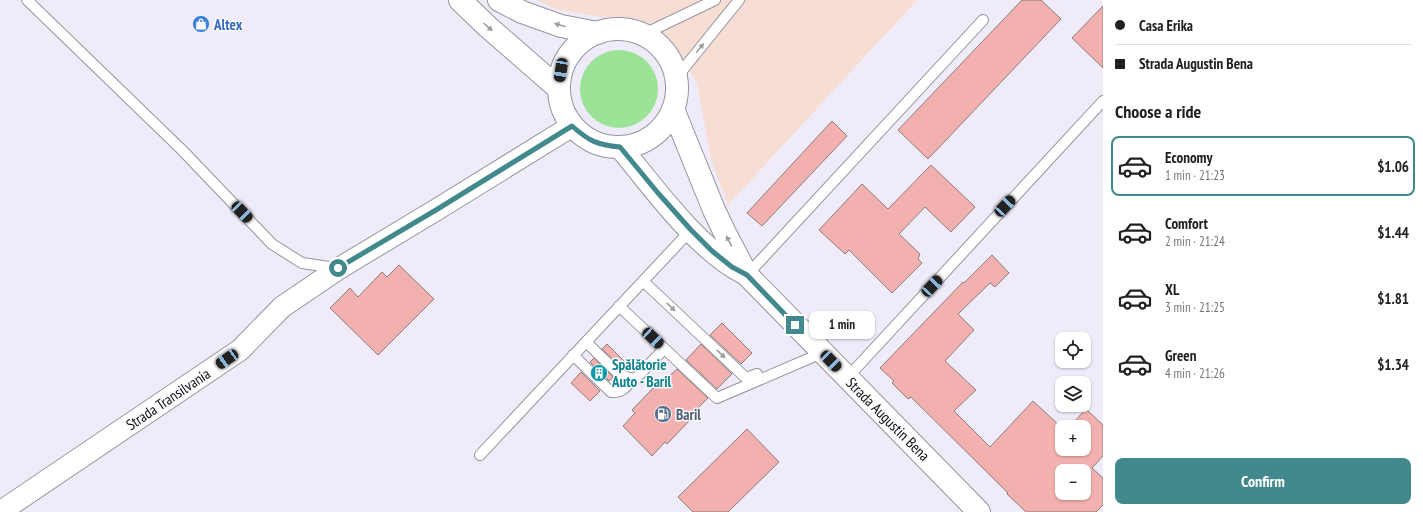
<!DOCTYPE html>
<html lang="en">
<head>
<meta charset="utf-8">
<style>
	:root { --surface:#fff; --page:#f6f6f6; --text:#202124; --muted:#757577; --line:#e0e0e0; --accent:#41898c }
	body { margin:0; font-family:"PT Sans Narrow",sans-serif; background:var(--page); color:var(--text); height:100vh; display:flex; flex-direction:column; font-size:15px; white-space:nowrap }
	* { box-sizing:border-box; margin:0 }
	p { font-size:13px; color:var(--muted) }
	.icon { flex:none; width:22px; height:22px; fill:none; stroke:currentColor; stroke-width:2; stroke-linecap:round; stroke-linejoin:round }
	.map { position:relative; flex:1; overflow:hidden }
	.drawer { display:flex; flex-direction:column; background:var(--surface); width:320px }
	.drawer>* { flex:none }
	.guide { display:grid; align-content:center; height:88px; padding:0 12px; background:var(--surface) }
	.controls { position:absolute; left:1055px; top:332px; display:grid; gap:8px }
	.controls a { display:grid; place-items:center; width:36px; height:36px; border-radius:8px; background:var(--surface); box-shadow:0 1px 3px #0004; font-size:20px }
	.end { position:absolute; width:18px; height:18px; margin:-9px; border:5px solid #41898c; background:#fff; box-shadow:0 0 0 2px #fff }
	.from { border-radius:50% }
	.bubble { position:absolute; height:28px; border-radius:8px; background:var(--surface); box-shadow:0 1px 3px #0004; font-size:13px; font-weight:800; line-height:28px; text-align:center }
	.car { position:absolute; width:12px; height:24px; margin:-12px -6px; border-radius:5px; box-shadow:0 0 3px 1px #0007; background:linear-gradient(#222 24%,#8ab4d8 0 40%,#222 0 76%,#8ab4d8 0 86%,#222 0) }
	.guide b { display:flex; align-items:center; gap:14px; height:38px; font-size:15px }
	.guide b+b { border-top:1px solid var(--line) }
	.guide i { width:10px; height:10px; background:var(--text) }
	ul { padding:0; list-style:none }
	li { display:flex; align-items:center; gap:12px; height:60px; margin:0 8px 6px; padding:0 4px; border:2px solid transparent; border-radius:8px }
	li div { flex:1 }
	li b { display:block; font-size:15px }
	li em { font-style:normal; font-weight:800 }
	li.selected { border-color:var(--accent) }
	li>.icon { width:36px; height:36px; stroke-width:1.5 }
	h2 { padding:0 12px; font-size:18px; line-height:48px }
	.cta { display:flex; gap:8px; margin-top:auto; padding:8px 12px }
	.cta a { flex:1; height:46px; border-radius:8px; background:var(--accent); color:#fff; font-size:16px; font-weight:800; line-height:46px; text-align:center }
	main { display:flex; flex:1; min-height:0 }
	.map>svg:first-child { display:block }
	.commercial { fill:#f6ded4 }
	.green { fill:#9be396 }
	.building { fill:#f2b1af; stroke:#8c7d7d; fill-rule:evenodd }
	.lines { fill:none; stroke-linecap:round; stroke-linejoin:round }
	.lane-casing { stroke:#96939f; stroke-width:12 }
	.street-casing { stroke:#96939f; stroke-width:23 }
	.primary-casing { stroke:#96939f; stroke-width:24 }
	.lane { stroke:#fff; stroke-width:10 }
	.street { stroke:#fff; stroke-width:21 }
	.primary { stroke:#fff; stroke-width:22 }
	.oneway { fill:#9e9e9f }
	.route { stroke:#41898c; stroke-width:5 }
	.labels { text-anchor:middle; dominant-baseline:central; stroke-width:3; stroke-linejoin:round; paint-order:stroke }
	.shop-label { font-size:15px; font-weight:bold; fill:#366cbe; stroke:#fbfafd; text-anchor:start }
	.culture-label { font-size:15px; font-weight:bold; fill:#0d838f; stroke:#fbfafd; text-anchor:start }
	.street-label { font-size:15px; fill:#0d0c10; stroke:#fbfafd }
	.service-label { font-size:15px; font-weight:bold; fill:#4e5e75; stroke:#fbfafd; text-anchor:start }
</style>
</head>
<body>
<main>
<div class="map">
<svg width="1103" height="512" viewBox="0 0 1103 512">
	<rect width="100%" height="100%" fill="#efebf8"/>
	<path class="commercial" d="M536,0H917L728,205L711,160L697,83L672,42L636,18L600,17L557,9Z"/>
	<path class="green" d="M580 89a39 39 0 1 1 78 0a39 39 0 1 1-78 0Z"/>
	<path class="building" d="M1022,0H1041L1061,19L928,159L898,130Z
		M1103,6V68L1072,38Z
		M832,121L847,136L762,226L747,213Z
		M931,165L975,207L951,232L925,207L899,234L920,254L918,259L922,263L892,293L849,250L845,254L819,230L862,184L888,209Z
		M992,255L1009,273L995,287L990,283L958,314L974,330L945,361L976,390L954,411L990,447L1033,401L1062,428V449H1084V427H1069L1086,409L1103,425V456L1092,468L1103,478V505L1096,512H1026L1007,494L1008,493L911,397L908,399L892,383L894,381L880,368L963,282L964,283ZM1062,471H1084V493H1062Z
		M399,265L434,299L378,355L330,308L350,288L358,297L382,272L387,277Z
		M722,323L752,353L741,364L710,335Z
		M607,344L626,363L622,368L602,349Z
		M701,344L732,374L717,389L686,360Z
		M594,358L613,377L609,381L590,362Z
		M677,369L708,398L691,415L693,417L667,444L665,442L652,456L623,426L635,413L632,410L658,383L660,385Z
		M581,372L600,391L590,401L571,383Z
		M747,429L779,462L728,512H693L678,497Z"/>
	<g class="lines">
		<defs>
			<path id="lane" d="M27,0L182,150L272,244L302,263L336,268
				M642,35L715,0
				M676,78L739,0
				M747,275L983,20
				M643,281L746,378L757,374
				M619,306L717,398L822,353
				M586,342L620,375L633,379L637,377L664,349
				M573,355L611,392C622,393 626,387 633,379
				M847,378L1103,101
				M480,455L691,230"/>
			<path id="street" d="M0,512L240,350L282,307L338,269L436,210L572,126"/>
			<path id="primary" d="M460,0L488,27L558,88
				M499,0L522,12L561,26L598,33
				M559 88a59 59 0 1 1 118 0a59 59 0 1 1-118 0Z
				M673,109L714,210L725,233L747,275L979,512
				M620,147C654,188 697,249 744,273"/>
		</defs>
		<use href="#lane" class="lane-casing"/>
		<use href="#street" class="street-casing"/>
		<use href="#primary" class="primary-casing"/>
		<use href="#lane" class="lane"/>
		<use href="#street" class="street"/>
		<use href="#primary" class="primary"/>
	</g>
	<defs><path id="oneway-solid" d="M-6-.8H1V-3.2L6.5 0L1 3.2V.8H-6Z"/></defs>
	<g class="oneway">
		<use href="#oneway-solid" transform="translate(560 25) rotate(-164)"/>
		<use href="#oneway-solid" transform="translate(488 27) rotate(42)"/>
		<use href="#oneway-solid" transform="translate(700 48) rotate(-51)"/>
		<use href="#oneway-solid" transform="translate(729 241) rotate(-118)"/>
		<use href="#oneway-solid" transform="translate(671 307) rotate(43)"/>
		<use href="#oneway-solid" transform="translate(721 354) rotate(44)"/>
	</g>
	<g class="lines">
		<path class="route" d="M338,268L436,210L572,126C589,141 597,145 620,147L658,193L691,230L712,251L732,267L747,275L795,325"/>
	</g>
	<defs>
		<symbol id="shop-disc" viewBox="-11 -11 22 22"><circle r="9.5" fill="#3f7fe0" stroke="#fbfafd"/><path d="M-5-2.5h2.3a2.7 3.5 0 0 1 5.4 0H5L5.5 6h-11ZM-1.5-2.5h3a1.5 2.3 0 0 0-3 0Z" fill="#fff"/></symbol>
		<symbol id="building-disc" viewBox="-11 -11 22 22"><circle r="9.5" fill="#0f9aa8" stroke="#fbfafd"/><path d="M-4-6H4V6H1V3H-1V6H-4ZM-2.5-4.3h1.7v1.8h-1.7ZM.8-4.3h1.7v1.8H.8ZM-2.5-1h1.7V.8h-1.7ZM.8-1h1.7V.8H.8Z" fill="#fff"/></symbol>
		<symbol id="fuel-disc" viewBox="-11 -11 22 22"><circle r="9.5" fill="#5c6f8a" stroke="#fbfafd"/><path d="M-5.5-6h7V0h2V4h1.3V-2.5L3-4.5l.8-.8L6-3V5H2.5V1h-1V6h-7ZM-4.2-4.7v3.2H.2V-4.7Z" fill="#fff"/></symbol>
	</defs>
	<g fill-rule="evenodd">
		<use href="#shop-disc" x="191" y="14" width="20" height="20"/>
		<use href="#building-disc" x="589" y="363" width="20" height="20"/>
		<use href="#fuel-disc" x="653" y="404" width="20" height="20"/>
	</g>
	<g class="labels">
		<g class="shop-label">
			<text x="214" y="24">Altex</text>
		</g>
		<g class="culture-label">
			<text x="612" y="364">Spălătorie<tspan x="612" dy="17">Auto - Baril</tspan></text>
		</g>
		<g class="street-label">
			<text transform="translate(168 399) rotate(-34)">Strada Transilvania</text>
			<text transform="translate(888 419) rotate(45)">Strada Augustin Bena</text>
		</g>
		<g class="service-label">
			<text x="676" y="414">Baril</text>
		</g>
	</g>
</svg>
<div class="controls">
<a><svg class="icon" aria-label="locate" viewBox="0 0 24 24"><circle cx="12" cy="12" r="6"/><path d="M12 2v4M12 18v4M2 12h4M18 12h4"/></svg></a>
<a><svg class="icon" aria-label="layers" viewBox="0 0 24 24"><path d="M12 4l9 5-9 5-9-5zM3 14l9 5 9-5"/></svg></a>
<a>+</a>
<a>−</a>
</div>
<i class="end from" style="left:338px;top:268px"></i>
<i class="end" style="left:795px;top:325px"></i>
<div class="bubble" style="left:809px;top:311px;width:66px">1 min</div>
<i class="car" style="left:561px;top:70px;rotate:189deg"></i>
<i class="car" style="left:1005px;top:206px;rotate:43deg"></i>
<i class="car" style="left:242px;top:212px;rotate:136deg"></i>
<i class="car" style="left:932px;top:286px;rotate:43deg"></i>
<i class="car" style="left:653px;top:338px;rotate:133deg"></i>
<i class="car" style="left:227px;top:359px;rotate:236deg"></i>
<i class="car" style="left:831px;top:361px;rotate:136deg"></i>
</div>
<section class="drawer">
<div class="guide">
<b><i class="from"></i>Casa Erika</b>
<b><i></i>Strada Augustin Bena</b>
</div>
<h2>Choose a ride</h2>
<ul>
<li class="selected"><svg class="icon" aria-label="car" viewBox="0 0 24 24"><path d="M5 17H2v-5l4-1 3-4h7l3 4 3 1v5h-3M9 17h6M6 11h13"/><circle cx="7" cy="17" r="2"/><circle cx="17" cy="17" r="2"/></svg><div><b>Economy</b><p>1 min · 21:23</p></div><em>$1.06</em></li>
<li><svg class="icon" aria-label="car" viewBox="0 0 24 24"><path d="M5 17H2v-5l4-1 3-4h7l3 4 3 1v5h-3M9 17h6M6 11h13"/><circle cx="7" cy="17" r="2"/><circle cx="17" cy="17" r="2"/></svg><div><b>Comfort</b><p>2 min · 21:24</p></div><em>$1.44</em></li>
<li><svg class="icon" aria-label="car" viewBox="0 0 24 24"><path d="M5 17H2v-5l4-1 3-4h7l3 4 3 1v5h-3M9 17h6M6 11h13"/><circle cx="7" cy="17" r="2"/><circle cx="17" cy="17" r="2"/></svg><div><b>XL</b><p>3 min · 21:25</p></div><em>$1.81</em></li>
<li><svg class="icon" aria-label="car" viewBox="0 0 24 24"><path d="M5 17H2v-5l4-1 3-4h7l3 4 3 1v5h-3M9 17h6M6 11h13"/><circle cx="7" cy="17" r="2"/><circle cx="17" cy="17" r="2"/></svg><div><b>Green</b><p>4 min · 21:26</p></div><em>$1.34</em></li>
</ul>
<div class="cta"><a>Confirm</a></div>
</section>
</main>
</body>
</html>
